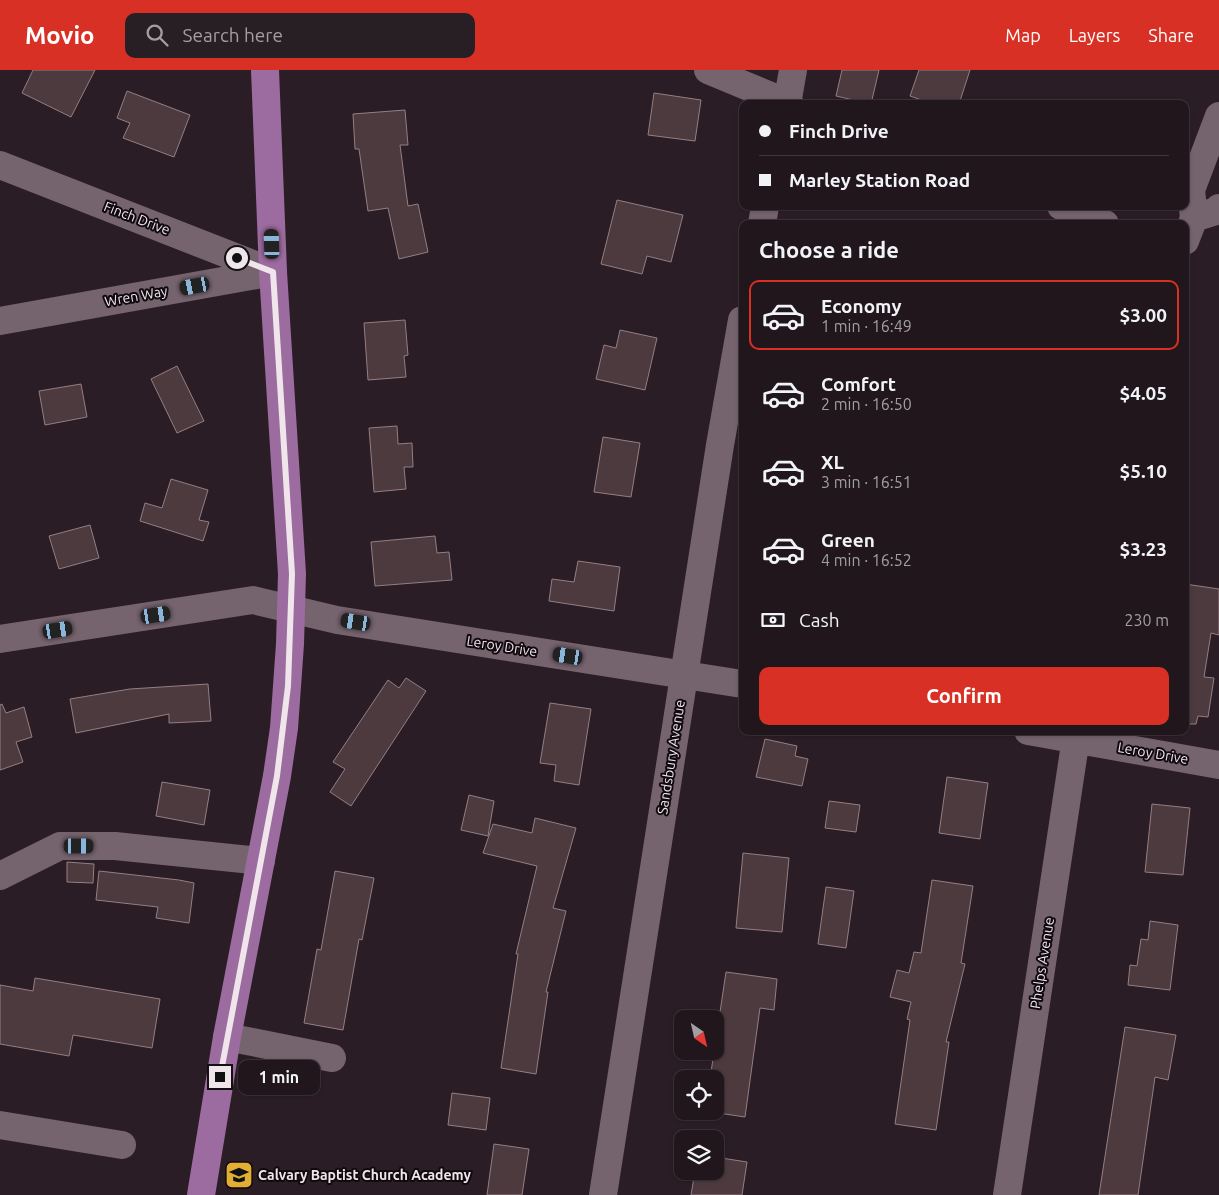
<!DOCTYPE html>
<html lang="en">
<head>
<meta charset="utf-8">
<style>
	:root { --surface:#20161c; --page:#281f25; --text:#f1f3f6; --muted:#a29fa3; --line:#3d353b; --accent:#d93025 }
	body { margin:0; font-family:Ubuntu,sans-serif; background:var(--page); color:var(--text); height:100vh; display:flex; flex-direction:column; font-size:19px; white-space:nowrap }
	* { box-sizing:border-box; margin:0 }
	p { font-size:16px; color:var(--muted) }
	.icon { flex:none; width:28px; height:28px; fill:none; stroke:currentColor; stroke-width:2; stroke-linecap:round; stroke-linejoin:round }
	.map { position:relative; flex:1; overflow:hidden }
	.drawer { position:absolute; left:739px; top:150px; width:450px; height:515px; display:flex; flex-direction:column; background:var(--surface); border-radius:10px; box-shadow:0 1px 4px #0004,0 0 0 1px var(--line) }
	.drawer>* { flex:none }
	.guide { position:absolute; left:739px; top:30px; width:450px; height:110px; border-radius:10px; box-shadow:0 1px 4px #0004,0 0 0 1px var(--line); display:grid; align-content:center; height:110px; padding:0 20px; background:var(--surface) }
	.needle { width:32px; rotate:146deg }
	.fabs { position:absolute; left:674px; top:940px; display:grid; gap:10px }
	.fabs a { display:grid; place-items:center; width:50px; height:50px; border-radius:10px; background:var(--surface); box-shadow:0 1px 4px #0004,0 0 0 1px var(--line); font-size:25px }
	.end { position:absolute; width:22px; height:22px; margin:-11px; border:6px solid #efe5ea; background:#111; box-shadow:0 0 0 2px #111 }
	.from { border-radius:50% }
	.bubble { position:absolute; height:35px; border-radius:10px; background:var(--surface); box-shadow:0 1px 4px #0004,0 0 0 1px var(--line); font-size:16px; font-weight:700; line-height:35px; text-align:center }
	.car { position:absolute; width:15px; height:30px; margin:-15px -8px; border-radius:6px; box-shadow:0 0 4px 1px #0007; background:linear-gradient(#222 24%,#8ab4d8 0 40%,#222 0 76%,#8ab4d8 0 86%,#222 0) }
	.guide b { display:flex; align-items:center; gap:18px; height:48px; font-size:19px }
	.guide b+b { border-top:1px solid var(--line) }
	.guide i { width:12px; height:12px; background:var(--text) }
	ul { padding:0; list-style:none }
	li { display:flex; align-items:center; gap:15px; height:70px; margin:0 10px 8px; padding:0 10px; border:2px solid transparent; border-radius:10px }
	li div { flex:1 }
	li b { display:block; font-size:19px }
	li em { font-style:normal; font-weight:700 }
	li.on { border-color:var(--accent) }
	li>.icon { width:45px; height:45px; stroke-width:1.5 }
	h2 { padding:0 20px; font-size:22px; line-height:60px }
	.pay { display:flex; align-items:center; gap:12px; height:55px; padding:0 20px; font-size:19px }
	.pay p { margin-inline-start:auto }
	.action { display:flex; gap:10px; margin-top:auto; padding:10px 20px }
	.action a { flex:1; height:58px; border-radius:10px; background:var(--accent); color:#fff; font-size:20px; font-weight:700; line-height:58px; text-align:center }
	header { display:flex; align-items:center; gap:30px; box-sizing:border-box; height:70px; padding:0 25px; background:var(--accent); color:#fff }
	header strong { font-size:24px }
	nav { display:flex; gap:28px; margin-inline-start:auto; font-size:18px }
	.search { width:350px; height:45px; background:var(--page); display:flex; align-items:center; gap:12px; box-sizing:border-box; padding:0 18px; border-radius:10px; color:var(--muted); font-size:19px }
	.map>svg:first-child { display:block }
	.building { fill:#4c3a3e; stroke:#947f83 }
	.lines { fill:none; stroke-linecap:round; stroke-linejoin:round }
	.minor { stroke:#75636e; stroke-width:28 }
	.major { stroke:#9c6b9f; stroke-width:28 }
	.route { stroke:#efe5ea; stroke-width:6 }
	.labels { text-anchor:middle; dominant-baseline:central; stroke-width:4; stroke-linejoin:round; paint-order:stroke }
	.street-label { font-size:14px; fill:#efe5ea; stroke:#10090d }
	.poi-label { font-size:14px; font-weight:bold; fill:#efe5ea; stroke:#10090d; text-anchor:start }
</style>
</head>
<body>
<header>
<strong>Movio</strong>
<div class="search"><svg class="icon" aria-label="search" viewBox="0 0 24 24"><circle cx="10" cy="10" r="6"/><path d="M15 15l6 6"/></svg>Search here</div>
<nav><a>Map</a><a>Layers</a><a>Share</a></nav>
</header>
<div class="map">
<svg width="1219" height="1125" viewBox="0 0 1219 1125">
	<rect width="100%" height="100%" fill="#2b1d25"/>
	<path class="building" d="M33,0H95L71,47L22,23Z
		M842,0H879L871,34L836,26Z
		M919,0H970L959,34H933L910,26Z
		M127,21L190,45L174,87L123,68L130,53L117,48Z
		M654,23L701,30L695,71L648,65Z
		M405,40L408,75H400L408,136L418,134L428,182L399,189L388,138L368,141L359,79H355L353,44Z
		M617,130L683,145L671,192L647,186L642,204L601,194Z
		M405,250L408,285L404,286L406,307L368,310L364,253Z
		M620,260L657,268L645,320L596,309L604,275L616,278Z
		M177,296L204,351L177,363L151,309Z
		M81,314L87,347L45,355L39,321Z
		M397,356L398,374L412,373L413,397H404L406,419L374,422L369,358Z
		M603,367L640,373L631,427L594,422Z
		M171,409L208,420L199,450L209,452L203,471L140,451L145,433L162,438Z
		M90,455L99,488L59,499L49,466Z
		M435,466L437,483L449,482L452,510L375,516L371,472Z
		M578,491L620,497L614,541L549,531L552,509L574,512Z
		M1185,514L1219,519V565L1211,563L1204,607L1214,608L1208,647L1198,646L1196,654H1185Z
		M406,608L426,621L351,736L330,722L345,699L333,692L388,610L399,618Z
		M208,614L211,651L169,653V644L76,663L70,629L130,619Z
		M550,633L591,639L579,715L554,711L556,695L540,693Z
		M2,634L6,643L24,637L32,667L16,672L23,692L0,700V635Z
		M765,669L797,676L795,686L808,689L802,716L756,707Z
		M947,707L988,713L980,769L939,763Z
		M162,712L210,720L204,755L156,746Z
		M469,725L494,731L488,766L461,760Z
		M829,731L860,735L856,762L825,758Z
		M1152,734L1190,738L1183,805L1145,802Z
		M535,748L576,758L553,838L566,841L546,922H548L536,1004L501,998L518,884H516L537,796L483,783L493,754L532,763Z
		M743,783L789,788L782,862L736,858Z
		M67,792L94,794L93,813L67,812Z
		M99,801L179,810L194,813L189,853L156,848L158,837L96,830Z
		M335,801L374,808L362,870L359,869L343,960L304,953L317,879L321,880Z
		M932,810L973,816L961,893L965,894L946,972H949L936,1060L895,1054L910,950L907,949L911,932L890,927L897,900L909,903L914,882L921,883Z
		M826,817L854,821L846,878L818,874Z
		M1150,851L1178,855L1170,920L1128,915L1130,895L1137,896L1141,869L1148,870Z
		M726,902L777,909L774,940L760,938L745,1047L705,1041H715V1009H710Z
		M35,908L160,929L152,978L73,965L69,986L0,974V915L33,921Z
		M1125,957L1176,965L1168,1010L1155,1007L1138,1125H1099Z
		M452,1023L490,1028L486,1060L448,1055Z
		M494,1074L529,1079L522,1125H487Z
		M715,1087L747,1092L742,1125H691L695,1101H715Z"/>
	<g class="lines">
		<path class="minor" d="M708,0L790,34
			M787,34L793,0
			M0,95L273,202
			M1061,136L1105,154
			M1194,148L1216,141L1219,138
			M762,154L765,136
			M1185,171L1194,148L1191,120L1219,46
			M0,251L273,202
			M0,569L253,530L337,550L742,614
			M1028,661L1219,695
			M0,806L60,776H115L261,791
			M227,967L332,988
			M0,1055L122,1075
			M603,1125L720,375L742,250
			M1007,1125L1077,661"/>
		<path class="major" d="M201,1125L227,967L277,706L284,658L290,574L292,504L273,202L265,0"/>
	</g>
	<g class="lines">
		<path class="route" d="M220,1007L277,706L288,616L292,504L273,202L237,188"/>
	</g>
	<defs>
		<symbol id="school-square" viewBox="-11 -11 22 22"><rect x="-9" y="-9" width="18" height="18" rx="4" fill="#e2af34" stroke="#10090d"/><path d="M0-5L7-2L0 1L-7-2ZM-4 1L0 2.5L4 1V4Q0 6-4 4Z" fill="#111"/></symbol>
	</defs>
	<g fill-rule="evenodd">
		<use href="#school-square" x="223" y="1089" width="32" height="32"/>
	</g>
	<g class="labels">
		<g class="street-label">
			<text transform="translate(137 148) rotate(21)">Finch Drive</text>
			<text transform="translate(136 226) rotate(-10)">Wren Way</text>
			<text transform="translate(502 576) rotate(9)">Leroy Drive</text>
			<text transform="translate(1153 683) rotate(10)">Leroy Drive</text>
			<text transform="translate(671 687) rotate(-81)">Sandsbury Avenue</text>
			<text transform="translate(1042 893) rotate(-81)">Phelps Avenue</text>
		</g>
		<g class="poi-label">
			<text x="258" y="1105">Calvary Baptist Church Academy</text>
		</g>
	</g>
</svg>
<div class="fabs">
<a><svg class="needle" viewBox="-14 -14 28 28"><path d="M0-13l5 13h-10z" fill="#e53935"/><path d="M0 13l5-13h-10z" fill="#a29fa3"/></svg></a>
<a><svg class="icon" aria-label="locate" viewBox="0 0 24 24"><circle cx="12" cy="12" r="6"/><path d="M12 2v4M12 18v4M2 12h4M18 12h4"/></svg></a>
<a><svg class="icon" aria-label="layers" viewBox="0 0 24 24"><path d="M12 4l9 5-9 5-9-5zM3 14l9 5 9-5"/></svg></a>
</div>
<i class="end from" style="left:237px;top:188px"></i>
<i class="end" style="left:220px;top:1007px"></i>
<div class="bubble" style="left:238px;top:990px;width:82px">1 min</div>
<i class="car" style="left:272px;top:174px;rotate:358deg"></i>
<i class="car" style="left:195px;top:216px;rotate:259deg"></i>
<i class="car" style="left:156px;top:545px;rotate:81deg"></i>
<i class="car" style="left:356px;top:552px;rotate:279deg"></i>
<i class="car" style="left:58px;top:560px;rotate:81deg"></i>
<i class="car" style="left:568px;top:586px;rotate:279deg"></i>
<i class="car" style="left:79px;top:776px;rotate:90deg"></i>
<div class="guide">
<b><i class="from"></i>Finch Drive</b>
<b><i></i>Marley Station Road</b>
</div>
<section class="drawer">
<h2>Choose a ride</h2>
<ul>
<li class="on"><svg class="icon" aria-label="car" viewBox="0 0 24 24"><path d="M5 17H2v-5l4-1 3-4h7l3 4 3 1v5h-3M9 17h6M6 11h13"/><circle cx="7" cy="17" r="2"/><circle cx="17" cy="17" r="2"/></svg><div><b>Economy</b><p>1 min · 16:49</p></div><em>$3.00</em></li>
<li><svg class="icon" aria-label="car" viewBox="0 0 24 24"><path d="M5 17H2v-5l4-1 3-4h7l3 4 3 1v5h-3M9 17h6M6 11h13"/><circle cx="7" cy="17" r="2"/><circle cx="17" cy="17" r="2"/></svg><div><b>Comfort</b><p>2 min · 16:50</p></div><em>$4.05</em></li>
<li><svg class="icon" aria-label="car" viewBox="0 0 24 24"><path d="M5 17H2v-5l4-1 3-4h7l3 4 3 1v5h-3M9 17h6M6 11h13"/><circle cx="7" cy="17" r="2"/><circle cx="17" cy="17" r="2"/></svg><div><b>XL</b><p>3 min · 16:51</p></div><em>$5.10</em></li>
<li><svg class="icon" aria-label="car" viewBox="0 0 24 24"><path d="M5 17H2v-5l4-1 3-4h7l3 4 3 1v5h-3M9 17h6M6 11h13"/><circle cx="7" cy="17" r="2"/><circle cx="17" cy="17" r="2"/></svg><div><b>Green</b><p>4 min · 16:52</p></div><em>$3.23</em></li>
</ul>
<div class="pay"><svg class="icon" aria-label="cash" viewBox="0 0 24 24"><path d="M3 7h18v10H3z"/><circle cx="12" cy="12" r="2"/></svg>Cash<p>230 m</p></div>
<div class="action"><a>Confirm</a></div>
</section>
</div>
</body>
</html>
